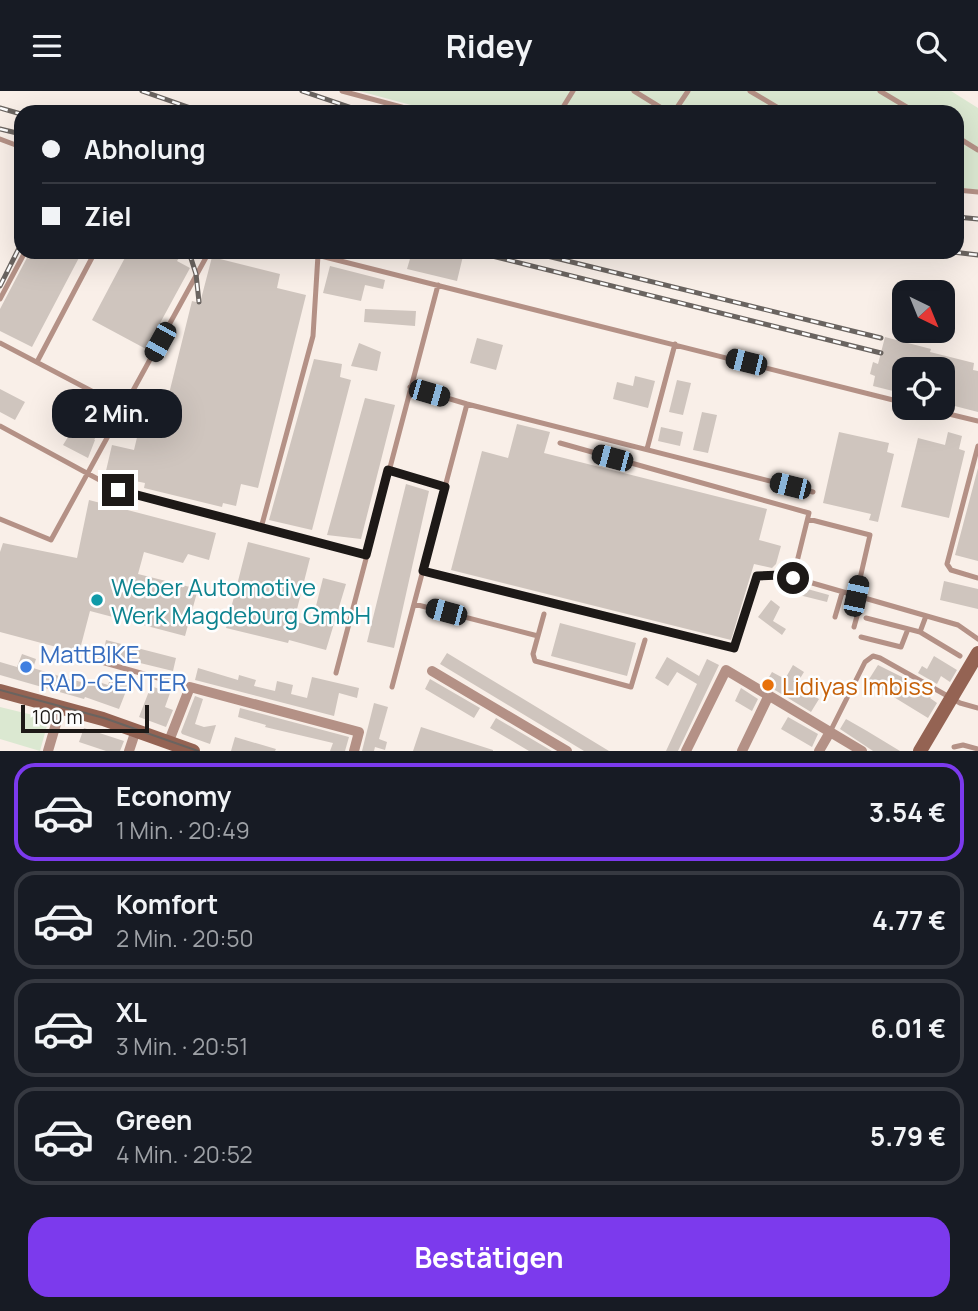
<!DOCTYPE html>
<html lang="de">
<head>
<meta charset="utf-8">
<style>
	:root { --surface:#171b24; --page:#20242c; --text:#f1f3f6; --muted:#9ea1a6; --line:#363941; --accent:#7c3aed }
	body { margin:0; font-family:Manrope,sans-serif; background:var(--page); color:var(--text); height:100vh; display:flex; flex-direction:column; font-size:26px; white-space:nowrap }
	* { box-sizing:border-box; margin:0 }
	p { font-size:23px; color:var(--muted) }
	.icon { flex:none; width:38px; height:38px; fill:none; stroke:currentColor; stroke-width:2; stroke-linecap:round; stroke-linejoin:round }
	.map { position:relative; height:660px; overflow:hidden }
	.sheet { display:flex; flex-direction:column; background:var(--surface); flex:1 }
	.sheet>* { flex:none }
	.top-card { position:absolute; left:14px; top:14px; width:950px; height:154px; border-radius:21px; box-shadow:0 7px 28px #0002; display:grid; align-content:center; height:154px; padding:0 28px; background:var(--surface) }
	.needle { width:46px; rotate:137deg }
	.buttons { position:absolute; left:892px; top:189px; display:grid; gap:14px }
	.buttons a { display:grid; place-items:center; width:63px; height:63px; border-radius:14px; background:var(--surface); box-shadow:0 7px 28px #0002; font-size:35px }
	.scale { position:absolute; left:21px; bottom:18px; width:128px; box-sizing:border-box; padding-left:7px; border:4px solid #1d1917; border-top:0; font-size:19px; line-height:24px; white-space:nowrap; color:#1d1917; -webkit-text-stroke:5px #fefefe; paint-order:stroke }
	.end { position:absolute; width:32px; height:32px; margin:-16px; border:9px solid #1d1917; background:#fff; box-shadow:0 0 0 4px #fff }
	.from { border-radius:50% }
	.bubble { position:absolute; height:49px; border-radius:21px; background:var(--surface); box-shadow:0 7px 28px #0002; font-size:23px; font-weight:700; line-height:49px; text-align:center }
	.car { position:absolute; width:21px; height:42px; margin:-21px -10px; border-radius:9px; box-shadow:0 0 5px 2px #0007; background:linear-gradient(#222 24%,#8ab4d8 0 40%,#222 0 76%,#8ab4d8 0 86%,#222 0) }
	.top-card b { display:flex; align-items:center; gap:24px; height:66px; font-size:26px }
	.top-card b+b { border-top:2px solid var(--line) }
	.top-card i { width:18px; height:18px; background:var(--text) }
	ul { padding:12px 0 0; list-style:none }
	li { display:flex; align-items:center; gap:21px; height:98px; margin:0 14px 10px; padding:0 14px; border:4px solid var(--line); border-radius:21px }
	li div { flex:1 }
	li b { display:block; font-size:26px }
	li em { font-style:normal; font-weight:700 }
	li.on { border-color:var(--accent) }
	li>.icon { width:63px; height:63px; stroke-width:1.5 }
	.cta { display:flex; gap:14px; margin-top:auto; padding:14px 28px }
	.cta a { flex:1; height:80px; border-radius:21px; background:var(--accent); color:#fff; font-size:28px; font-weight:700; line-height:80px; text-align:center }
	header { display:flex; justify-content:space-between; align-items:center; height:91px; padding:0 28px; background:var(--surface); font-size:32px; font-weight:700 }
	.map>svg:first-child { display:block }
	.green { fill:#dbe8d1 }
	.building { fill:#cfc5be }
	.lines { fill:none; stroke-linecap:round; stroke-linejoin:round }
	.lane { stroke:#b49186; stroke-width:5 }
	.street { stroke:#b49186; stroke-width:10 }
	.secondary { stroke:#946353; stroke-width:14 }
	.tram { stroke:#6a6460; stroke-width:2 }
	.rail-casing { stroke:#6a6460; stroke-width:5 }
	.rail { stroke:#fefefe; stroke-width:2.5; stroke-dasharray:8; stroke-linecap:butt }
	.route { stroke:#1d1917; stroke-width:9 }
	.culture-dot { fill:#0f9aa8; stroke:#fefefe; stroke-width:2.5 }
	.shop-dot { fill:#3f7fe0; stroke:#fefefe; stroke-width:2.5 }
	.food-dot { fill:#e8710a; stroke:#fefefe; stroke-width:2.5 }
	.labels { text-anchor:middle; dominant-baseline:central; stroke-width:5; stroke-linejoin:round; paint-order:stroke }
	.culture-label { font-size:24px; fill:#0d838f; stroke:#fefefe; text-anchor:start }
	.shop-label { font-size:24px; fill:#366cbe; stroke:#fefefe; text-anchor:start }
	.food-label { font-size:24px; fill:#c56008; stroke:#fefefe; text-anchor:start }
</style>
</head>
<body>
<header><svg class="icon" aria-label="menu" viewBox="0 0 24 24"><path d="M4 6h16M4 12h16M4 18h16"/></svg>Ridey<svg class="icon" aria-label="search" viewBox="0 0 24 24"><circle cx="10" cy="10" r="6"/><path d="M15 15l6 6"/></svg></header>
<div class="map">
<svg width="978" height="660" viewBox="0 0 978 660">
	<rect width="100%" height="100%" fill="#f9efe8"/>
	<path class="green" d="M359,0H951L978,17V99L957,96V21H437Z
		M0,616L41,626V629L48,631L40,660L0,648Z"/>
	<path class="building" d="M30,161H82L32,256L0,240V218Z
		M128,161H176L181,164L177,170L190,177L146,258L92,229Z
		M412,161H444L463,165L457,190L407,178Z
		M212,166L280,183L277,197L306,204L258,397L241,393L236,415L223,412L222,416L144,397L145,392L105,384L112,354L134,359L144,317L164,323L192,210L200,212Z
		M330,175L385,189L383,198L365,194L361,210L323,202Z
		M365,218L416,220L415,235L364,231Z
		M885,246L931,258L930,261L974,272L973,279L978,280V321L943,312V278H905V303L873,295L875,285L870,283L873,271L878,273Z
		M477,247L503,254L496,279L470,272Z
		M359,252L381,261L377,280L351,275Z
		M314,268L342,273L340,286L351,289L312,439L269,429Z
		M635,285L655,290L648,317L613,308L617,291L633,295Z
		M677,289L691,292L683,324L669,321Z
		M0,298L25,311L15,329L0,321Z
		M365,307L395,314L361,448L327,444Z
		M104,317L111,321L94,349L89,346Z
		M702,321L717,324L708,362L693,359Z
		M517,333L550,341L544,362L767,418L759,449L781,455L776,473L772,477L754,473L731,549L451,479L482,360L508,367Z
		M661,336L683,341L680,355L658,350Z
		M73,338L95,349L88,367L63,354Z
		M839,341L889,352L887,361L894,363L878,431L869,429L871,423L823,412Z
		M948,341L962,345L959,358L965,360L949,427L901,416L918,347L945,354Z
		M978,377V470L955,464Z
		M406,393L429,400L394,557L367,551Z
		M89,409L216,442L209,469L188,463L183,472L144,461L138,483L198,498L185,545L90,520L79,562L0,541V461L3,452L77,467Z
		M248,451L310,467L294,530L311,535L323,487L346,493L326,559L289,549L288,552L226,537Z
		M944,490L978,498V518L940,509Z
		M786,492L829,504L827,511L783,500Z
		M771,509L780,516L773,530L786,538L782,544L758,526Z
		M560,532L636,552L627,585L551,565Z
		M106,549L176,567L173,580L103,563Z
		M447,562L530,612L609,660H584L440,573Z
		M22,563L36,568L33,577L69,588L94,594L96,590L108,594L111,585L130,590L119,618L85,606L84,608L0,584V571L17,576Z
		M934,565L957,579L950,591L941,585L937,593L918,582L922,575L927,578Z
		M667,566L699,585L707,568L719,574L678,660H666L697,593L677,581L668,595L655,587Z
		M793,574L804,581L796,594L819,608L811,621L765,593L772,581L785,588Z
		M878,574L906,588L903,592L923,604L926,600L932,604L930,607L937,612L928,627L879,597L877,599L866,593Z
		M198,577L238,589L239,584L256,589L254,595L275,600L277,590L293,594L291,603L307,607L312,586L359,597L357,607L339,602L334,625L195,589Z
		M430,588L480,617L474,627L425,598Z
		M151,595L170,602L165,616L173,619L166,636L139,626Z
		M741,597L758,608L752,620L735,610Z
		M195,605L203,608L195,633L204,636L216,634L210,653L182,643L181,641Z
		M374,612L388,616L379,648L387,651L385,659L375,656L374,660H362Z
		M240,617L349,646L345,660H330L333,652L265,636L266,634L238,626Z
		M788,626L818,643L812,656L781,638Z
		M496,627L552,660H529L490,637Z
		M846,628L867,640L900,660H873L840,638Z
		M421,636L493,659V660H413Z
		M84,637L124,650L120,660H106L79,651Z
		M235,646L276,658L275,660H231Z"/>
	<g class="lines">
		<path class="lane" d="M342,0L420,21
			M634,0L668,21
			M750,0L785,21
			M880,0L915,21
			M560,21L573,0
			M674,21L688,0
			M957,46L978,59
			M0,48L21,56
			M957,99L978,101
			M305,161L905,312
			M0,208L25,161
			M0,252L124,317
			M37,271L95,161
			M410,296L467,313L813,401
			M924,317L978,330
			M0,335L118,399L366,464
			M560,352L809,422L793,487
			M978,355L947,473L951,479L978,487
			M647,358L675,253
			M388,379L445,396
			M0,428L51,449L209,161
			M808,428L870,444L856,505
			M261,437L313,245L318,164
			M423,480L734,557L757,485L781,483L958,534L978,548
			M414,513L538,545
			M544,523L533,563L535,570L631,596L645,549
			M926,525L920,541L960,565
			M835,526L842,502
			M866,527L920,541
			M854,536L862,507
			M861,546L901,556L908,538
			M98,570L190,596
			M336,582L438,194
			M392,596L467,313
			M830,641L865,571L873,565L880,567L960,612L978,617
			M954,656L963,654L978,658"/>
		<path class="street" d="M432,580L567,660
			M169,650L190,596L359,641L354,660
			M48,660L61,616
			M129,660L136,639
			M686,660L726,579L862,660
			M742,660L769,604
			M819,660L830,641"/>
		<path class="secondary" d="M0,600L103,628L193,660
			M920,660L978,562"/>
		<path class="tram" d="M0,599L104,627L198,660"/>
		<defs>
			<path id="rail" d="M142,0L202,21
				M302,0L364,21
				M0,17L21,23
				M0,38L21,43
				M957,126L978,128
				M189,161L196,183L199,211
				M476,161L881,262
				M531,161L881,247
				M953,161L978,164
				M0,195L21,153"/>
		</defs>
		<use href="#rail" class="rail-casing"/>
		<use href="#rail" class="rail"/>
	</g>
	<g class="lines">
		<path class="route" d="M118,399L366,464L388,379L445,396L423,480L734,557L757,485L781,484L793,487"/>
	</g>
	<circle class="culture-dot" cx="97" cy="509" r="7"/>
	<circle class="shop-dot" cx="26" cy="576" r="7"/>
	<circle class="food-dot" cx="768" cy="594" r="7"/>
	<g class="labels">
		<g class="culture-label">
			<text x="111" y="495">Weber Automotive<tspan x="111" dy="28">Werk Magdeburg GmbH</tspan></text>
		</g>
		<g class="shop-label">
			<text x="40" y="562">MattBIKE<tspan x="40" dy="28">RAD-CENTER</tspan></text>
		</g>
		<g class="food-label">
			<text x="782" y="594">Lidiyas Imbiss</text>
		</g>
	</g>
</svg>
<div class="buttons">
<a><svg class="needle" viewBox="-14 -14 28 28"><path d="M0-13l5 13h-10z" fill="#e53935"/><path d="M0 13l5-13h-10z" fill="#9ea1a6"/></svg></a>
<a><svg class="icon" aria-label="locate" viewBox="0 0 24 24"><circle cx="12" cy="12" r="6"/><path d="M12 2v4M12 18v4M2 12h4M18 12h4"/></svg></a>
</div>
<div class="scale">100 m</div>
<i class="end from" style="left:793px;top:487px"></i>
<i class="end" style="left:118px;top:399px"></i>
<div class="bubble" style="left:52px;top:298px;width:130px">2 Min.</div>
<i class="car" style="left:160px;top:251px;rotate:209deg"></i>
<i class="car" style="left:746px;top:271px;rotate:284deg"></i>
<i class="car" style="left:429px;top:302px;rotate:106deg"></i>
<i class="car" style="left:612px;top:367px;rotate:285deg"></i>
<i class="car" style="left:790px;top:395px;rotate:284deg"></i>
<i class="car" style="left:856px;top:505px;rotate:12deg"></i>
<i class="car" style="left:446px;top:521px;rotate:285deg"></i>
<div class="top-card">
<b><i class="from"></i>Abholung</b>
<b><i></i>Ziel</b>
</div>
</div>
<section class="sheet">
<ul>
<li class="on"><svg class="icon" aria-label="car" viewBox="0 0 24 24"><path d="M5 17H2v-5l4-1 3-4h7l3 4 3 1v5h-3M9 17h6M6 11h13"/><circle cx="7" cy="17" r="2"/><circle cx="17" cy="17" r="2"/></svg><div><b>Economy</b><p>1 Min. · 20:49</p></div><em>3.54 €</em></li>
<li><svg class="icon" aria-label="car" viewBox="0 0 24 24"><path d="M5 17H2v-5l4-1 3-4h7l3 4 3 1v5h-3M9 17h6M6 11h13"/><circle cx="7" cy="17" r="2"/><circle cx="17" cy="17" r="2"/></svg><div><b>Komfort</b><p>2 Min. · 20:50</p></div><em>4.77 €</em></li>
<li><svg class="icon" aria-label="car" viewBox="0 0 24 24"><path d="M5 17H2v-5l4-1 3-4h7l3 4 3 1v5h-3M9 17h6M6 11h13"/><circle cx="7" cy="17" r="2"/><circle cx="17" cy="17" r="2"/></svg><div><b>XL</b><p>3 Min. · 20:51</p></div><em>6.01 €</em></li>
<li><svg class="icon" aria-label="car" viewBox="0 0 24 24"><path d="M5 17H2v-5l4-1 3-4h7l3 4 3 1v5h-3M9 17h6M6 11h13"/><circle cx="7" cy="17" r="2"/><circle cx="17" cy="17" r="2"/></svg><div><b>Green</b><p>4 Min. · 20:52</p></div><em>5.79 €</em></li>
</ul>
<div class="cta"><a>Bestätigen</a></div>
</section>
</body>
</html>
